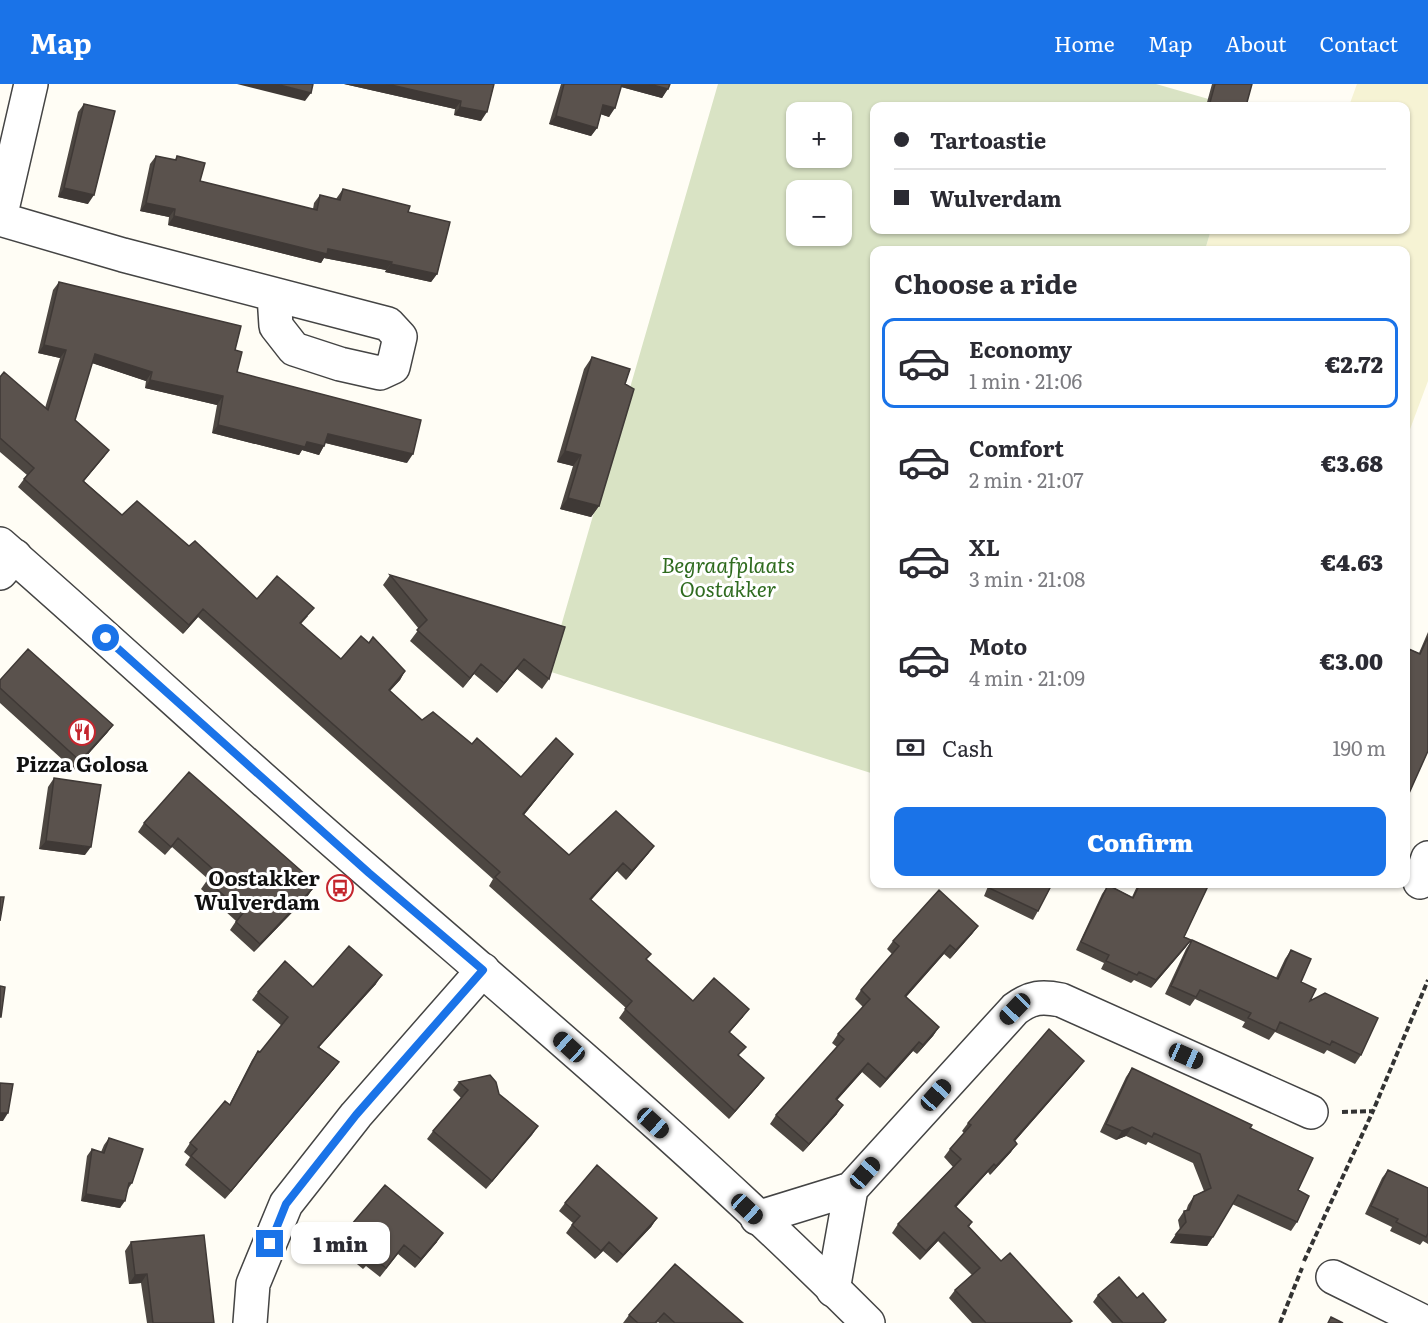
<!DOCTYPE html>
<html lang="en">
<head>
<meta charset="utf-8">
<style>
	:root { --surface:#fff; --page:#f2f2f3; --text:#2b2b33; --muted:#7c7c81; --line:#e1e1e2; --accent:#1a73e8 }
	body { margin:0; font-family:Literata,serif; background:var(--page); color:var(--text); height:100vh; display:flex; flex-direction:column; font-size:22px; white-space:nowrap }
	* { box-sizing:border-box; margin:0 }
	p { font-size:20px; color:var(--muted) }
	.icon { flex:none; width:33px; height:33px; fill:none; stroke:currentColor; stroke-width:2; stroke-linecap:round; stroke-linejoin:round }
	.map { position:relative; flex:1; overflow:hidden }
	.drawer { position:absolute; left:870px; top:162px; width:540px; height:642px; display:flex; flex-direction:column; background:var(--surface); border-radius:12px; box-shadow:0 2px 4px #0004 }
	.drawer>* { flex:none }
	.top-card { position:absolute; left:870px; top:18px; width:540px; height:132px; border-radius:12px; box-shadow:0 2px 4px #0004; display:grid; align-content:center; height:132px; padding:0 24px; background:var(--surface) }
	.tools { position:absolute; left:786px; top:18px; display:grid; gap:12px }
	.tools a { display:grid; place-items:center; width:66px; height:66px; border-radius:12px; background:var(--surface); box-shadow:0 2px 4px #0004; font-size:30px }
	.end { position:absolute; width:27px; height:27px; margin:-14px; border:8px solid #1a73e8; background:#fff; box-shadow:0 0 0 3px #fff }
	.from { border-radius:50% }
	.bubble { position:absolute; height:42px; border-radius:12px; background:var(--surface); box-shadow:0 2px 4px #0004; font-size:20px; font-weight:800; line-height:42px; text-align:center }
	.car { position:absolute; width:18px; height:36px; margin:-18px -9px; border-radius:8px; box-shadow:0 0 4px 2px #0007; background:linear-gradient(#222 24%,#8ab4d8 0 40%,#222 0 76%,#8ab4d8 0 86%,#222 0) }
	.top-card b { display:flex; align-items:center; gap:21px; height:57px; font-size:22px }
	.top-card b+b { border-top:2px solid var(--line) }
	.top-card i { width:15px; height:15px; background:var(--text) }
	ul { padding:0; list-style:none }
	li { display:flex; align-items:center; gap:18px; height:90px; margin:0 12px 9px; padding:0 12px; border:3px solid transparent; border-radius:12px }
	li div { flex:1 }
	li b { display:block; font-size:22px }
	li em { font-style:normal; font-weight:800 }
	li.on { border-color:var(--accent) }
	li>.icon { width:54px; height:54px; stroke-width:1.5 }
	h2 { padding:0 24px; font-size:27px; line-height:72px }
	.pay { display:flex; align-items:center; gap:15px; height:66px; padding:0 24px; font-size:22px }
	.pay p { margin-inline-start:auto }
	.cta { display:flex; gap:12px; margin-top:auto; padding:12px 24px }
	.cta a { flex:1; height:69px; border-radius:12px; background:var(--accent); color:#fff; font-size:24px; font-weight:800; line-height:69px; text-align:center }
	header { display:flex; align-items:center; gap:36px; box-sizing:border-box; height:84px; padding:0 30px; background:var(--accent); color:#fff }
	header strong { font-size:28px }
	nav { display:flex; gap:33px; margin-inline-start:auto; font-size:21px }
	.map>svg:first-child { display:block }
	.farmland { fill:#f6f3d4 }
	.cemetery { fill:#d9e3c4; fill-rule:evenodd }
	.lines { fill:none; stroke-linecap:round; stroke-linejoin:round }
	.minor-casing { stroke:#444; stroke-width:36 }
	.tertiary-casing { stroke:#444; stroke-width:36 }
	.path { stroke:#333; stroke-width:4; stroke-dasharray:6 3; stroke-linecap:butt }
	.minor { stroke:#fff; stroke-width:33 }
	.tertiary { stroke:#fff; stroke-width:33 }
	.wall { fill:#4d4742 }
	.shaded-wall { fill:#3f3936 }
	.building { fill:#5a524d; stroke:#3f3936; stroke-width:1.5 }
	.route { stroke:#1a73e8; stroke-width:8 }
	.labels { text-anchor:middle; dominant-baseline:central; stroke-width:6; stroke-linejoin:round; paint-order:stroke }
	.park-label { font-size:21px; font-style:italic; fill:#2f6b1f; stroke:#fff }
	.poi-label { font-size:21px; font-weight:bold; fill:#111; stroke:#fff }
</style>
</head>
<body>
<header>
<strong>Map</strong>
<nav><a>Home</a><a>Map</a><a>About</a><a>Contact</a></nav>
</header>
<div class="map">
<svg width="1428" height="1239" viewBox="0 0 1428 1239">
	<rect width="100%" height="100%" fill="#fffdf5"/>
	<path class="farmland" d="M1357,0H1428V297L1406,356V166H1205L1211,146H1406V22H1349Z"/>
	<path class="cemetery" d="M718,0H1156L1233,22H874V146H1211L1205,166H874V690L548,587ZM796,28H842V74H796ZM796,106H842V152H796Z"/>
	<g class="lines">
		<defs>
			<path id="minor" d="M0,134L31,0
				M0,135L123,171L388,240L400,253L393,283L380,289L340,280L294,265L276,242L274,211
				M0,489L15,472
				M1420,798L1428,774
				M757,1134L851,1105L1015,925C1031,913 1042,912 1061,916L1311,1028
				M1333,1193L1426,1239
				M833,1206L851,1105
				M250,1239L253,1200L286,1120L356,1031L483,886"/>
			<path id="tertiary" d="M0,460C125,569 246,683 372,791C540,937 711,1081 868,1239"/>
		</defs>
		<use href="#minor" class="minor-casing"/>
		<use href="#tertiary" class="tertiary-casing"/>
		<path class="path" d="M1342,1028L1373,1027L1428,896
			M1304,1177L1373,1027
			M1280,1239L1302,1184"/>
		<use href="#minor" class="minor"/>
		<use href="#tertiary" class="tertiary"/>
	</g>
	<path class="wall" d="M344,0H494L481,37L454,31L455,25Z
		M561,0H670L662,14L621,3L609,33L601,30L597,44L591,52L549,40Z
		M1212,0H1252L1246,22H1206Z
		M84,20L88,120L58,113L78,28Z
		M156,72L175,76L177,72L200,97L313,125L314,119L320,111L336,115L343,105L408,128L437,190L431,198L385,188L386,186L324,174L321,179L168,141L169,133L140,127L150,80Z
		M59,198L235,266L237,288L407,379L325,359L319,371L302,366L299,371L212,349L217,321L145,304L146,297L92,279L75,336L109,366L103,374L84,397L122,431L189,462L257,515L308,532L301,540L341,575L369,559L405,587L400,596L390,607L422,636L472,660L521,693L573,670L524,731L569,771L654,762L648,770L626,796L617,787L591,816L646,876L693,917L743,933L729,949L739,972L764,994L758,1002L729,1035L619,934L626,924L489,802L493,795L198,533L183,550L18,403L27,391L0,368V293L45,324L60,274L38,269L53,206Z
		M592,273L625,300L599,422L591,433L560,425L573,382L557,378L584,285Z
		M390,491L565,543L549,595L542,605L517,585L497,609L474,590L463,604L410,557L419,545L383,501Z
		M1428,548V667L1406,716V570L1409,565L1419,569Z
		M0,596L113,641L107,649L74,686L0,619Z
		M54,694L85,771L39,765L48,703Z
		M144,739L304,796L313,804L307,813L254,868L230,846L236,837L201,805L208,795L172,763L165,771L138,748Z
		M989,800H1052L1038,827L1033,836L984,812Z
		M1138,800H1209L1184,853L1191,856L1185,864L1151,904L1134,896L1131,899L1101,885L1104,879L1076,866L1102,810L1108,801L1132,813Z
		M978,842L972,850L950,875L944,870L906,913L939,943L933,952L917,970L913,967L880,1004L862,988L837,1016V1030L803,1068L770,1040L776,1031L837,963L832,959L838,950L863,923L855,915L861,906L892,870L887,865L893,857Z
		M1192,856L1276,894L1285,875L1291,866L1301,898L1310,917L1361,971L1355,980L1327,966L1324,970L1275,948L1269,956L1242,943L1245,938L1195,915L1190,922L1165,910L1186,865Z
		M376,900L319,963L339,978L333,986L225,1115L185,1081L190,1073L184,1068L190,1059L229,1021L252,976L258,967L260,968L282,942L252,916L258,908L313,903Z
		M1132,984L1250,1044L1298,1106L1297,1138L1291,1147L1232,1120L1207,1162L1170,1159L1180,1146L1178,1136L1184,1127H1186L1188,1121L1194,1112L1204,1107L1193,1079L1148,1058L1146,1061L1126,1052L1116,1056L1100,1048L1126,993Z
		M1078,985L1015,1057L1011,1068L990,1091L988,1088L956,1123L972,1138L969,1143L1001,1177L1072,1237L1070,1239H972L949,1214L955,1206L972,1191L938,1157L920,1176L892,1149L898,1140L953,1083L944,1073L950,1065L964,1049L962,1047L968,1039Z
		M459,998L499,1010L538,1042L486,1105L427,1055L433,1047L461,1014L453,1006Z
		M109,1054L132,1099L128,1105L120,1124L81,1117L87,1072L92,1065L101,1068L104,1061Z
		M1388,1086L1428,1104V1160L1423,1157L1420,1161L1390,1147L1392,1143L1365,1130L1382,1094Z
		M565,1119L657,1134L651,1143L617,1179L603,1167L595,1175L566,1149L573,1139L559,1127Z
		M341,1153L437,1158L415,1184L398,1170L380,1193L366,1182L363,1185L335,1162Z
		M131,1158L214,1239H147L141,1199L129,1200L125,1167Z
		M675,1180L743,1239H659L658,1238L657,1239H623L629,1231Z
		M1098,1211L1137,1214L1164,1239H1112L1093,1218Z"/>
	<path class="shaded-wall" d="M237,0H276L311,9L305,17Z
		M344,0H387L461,17L455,25Z
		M619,0H649L668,5L662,14L618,2Z
		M603,21L615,24L609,33L597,29Z
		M460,23L487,28L481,37L454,31Z
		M556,32L597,44L591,52L549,40Z
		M64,104L94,111L88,120L58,113Z
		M146,119L175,125L169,133L140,127Z
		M174,132L328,165L392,178L386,186L324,174L321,179L168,141Z
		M391,180L437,190L431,198L385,188Z
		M44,261L66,266L60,274L38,269Z
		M95,270L152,288L146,297L89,278Z
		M150,296L223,312L217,321L145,304Z
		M218,341L307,358L324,362L319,371L302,366L299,371L212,349Z
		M328,350L413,370L407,379L322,358Z
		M109,366L103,374L77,405L83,397Z
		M565,367L581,371L573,382L557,378Z
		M568,414L599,422L591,433L560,425Z
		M203,525L198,533L183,550L189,541Z
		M524,575L517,585L497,609L504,599Z
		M481,580L474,590L463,604L470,594Z
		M405,587L400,596L383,614L389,606Z
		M113,641L107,649L74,686L80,677Z
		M573,670L567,678L517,739L523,730Z
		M46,757L91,763L85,771L39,765Z
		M654,762L648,770L626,796L632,787Z
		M623,779L617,787L584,824L590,815Z
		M313,804L307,813L254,868L260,860Z
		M978,842L972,850L950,875L956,866Z
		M1191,856L1185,864L1151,904L1156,896Z
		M950,861L944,870L899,921L905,912Z
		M382,891L376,900L312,971L318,963Z
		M749,925L743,933L723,956L729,948Z
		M939,943L933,952L917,970L923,961Z
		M919,958L913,967L880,1004L886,995Z
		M1084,977L1078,985L1008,1065L1014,1056Z
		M339,978L333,986L225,1115L231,1107Z
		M868,979L862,988L830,1024L836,1015Z
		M764,994L758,1002L729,1035L735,1027Z
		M843,1021L837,1030L803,1068L809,1060Z
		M0,1029H8L3,1037H0Z
		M538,1042L532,1051L486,1105L492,1097Z
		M1132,1043L1126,1052L1116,1056L1122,1047Z
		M1017,1060L1011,1068L990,1091L996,1082Z
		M994,1080L988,1088L949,1131L955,1122Z
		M86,1110L125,1117L120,1124L81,1117Z
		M657,1134L651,1143L617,1179L623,1171Z
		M944,1148L938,1157L920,1176L926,1167Z
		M443,1149L437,1158L415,1184L421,1175Z
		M1176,1150L1213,1153L1207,1162L1170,1159Z
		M609,1158L603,1167L595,1175L601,1167Z
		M147,1190L141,1199L129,1200L135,1191Z"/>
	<path class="building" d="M276,0H313L311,9Z
		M387,0H494L487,28L460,23L461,17Z
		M564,0H622L615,24L603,21L597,44L556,32Z
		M649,0H670L668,5Z
		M1215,0H1252L1246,22H1209Z
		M84,20L115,27L94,111L64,104Z
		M156,72L176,76L177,72L205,79L200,97L317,126L320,111L340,116L343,105L410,122L408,128L450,138L437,190L391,180L392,178L328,165L327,170L174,132L175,125L146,119Z
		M59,198L241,242L235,266L242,268L237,288L421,336L413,370L328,350L324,362L307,358L305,363L218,341L223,312L150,296L152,288L95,270L75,336L109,366L83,397L122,431L137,417L189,462L195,457L257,515L277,492L314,524L300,539L341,575L361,552L369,559L373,553L405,587L389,606L422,636L433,628L472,660L477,654L521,693L556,654L573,670L523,730L569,771L616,727L654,762L632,787L623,779L590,815L651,870L646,875L693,917L714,894L749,925L729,948L746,963L738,971L764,994L735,1027L625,925L632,917L495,793L500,788L203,525L189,541L24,395L34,384L0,354V293L4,288L48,326L66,266L44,261Z
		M592,273L630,285L625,300L634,305L599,422L568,414L581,371L565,367Z
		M390,491L565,543L549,595L524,575L504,599L481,580L470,594L417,546L427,536Z
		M1428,553V667L1406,716V624L1407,622L1406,621V573L1409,565L1420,570Z
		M28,565L113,641L80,677L0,604V596Z
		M189,688L307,792L304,796L313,804L260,860L236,838L243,829L207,796L215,787L178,754L171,763L144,739Z
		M54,694L101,701L91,763L46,757Z
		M991,800H1052L1038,827L989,804Z
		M1140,800H1209L1184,853L1191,856L1156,896L1139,888L1137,891L1106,877L1109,871L1081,858L1108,801L1133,814Z
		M939,806L978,842L956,866L950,861L905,912L939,943L923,961L919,958L886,995L868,979L836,1015L843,1021L809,1060L776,1031L844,955L838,950L870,915L861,906L899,862L893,857Z
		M0,813H4L0,837Z
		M1192,856L1278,895L1291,866L1311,875L1301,898L1316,905L1310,917L1325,909L1378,934L1361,971L1332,957L1330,961L1280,938L1276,947L1248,934L1251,929L1200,906L1196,913L1171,902Z
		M349,862L382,891L318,963L339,978L231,1107L191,1072L197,1065L190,1059L225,1017L230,1021L258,967L260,968L288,933L258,908L285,877L313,903Z
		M0,902L5,903L1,933H0Z
		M1049,945L1084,977L1014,1056L1017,1060L996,1082L994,1080L955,1122L972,1138L968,1142L1001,1177L1010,1169L1072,1237L1069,1239H986L955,1206L980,1184L944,1148L926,1167L898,1140L961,1075L950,1065L971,1041L968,1039Z
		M1132,984L1252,1041L1250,1044L1313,1074L1298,1106L1309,1112L1297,1138L1238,1111L1213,1153L1176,1150L1186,1138L1184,1127L1189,1126L1194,1112L1211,1104L1200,1070L1154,1049L1152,1053L1132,1043L1122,1047L1106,1040Z
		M490,991L496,998L499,1010L538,1042L492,1097L433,1047L468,1006L459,998Z
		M0,999L13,1000L8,1029H0Z
		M109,1054L143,1065L132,1099H129L125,1117L86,1110L92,1065L104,1069Z
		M597,1081L657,1134L623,1171L609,1158L601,1167L572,1141L580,1132L565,1119Z
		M1388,1086L1428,1104V1149L1426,1153L1396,1138L1398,1135L1371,1122Z
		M385,1101L443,1149L421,1175L404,1161L386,1184L372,1173L370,1177L341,1153Z
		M204,1151L214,1239H153L147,1190L135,1191L131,1158Z
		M675,1180L743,1239H675L664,1229L655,1239H638L629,1231Z
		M1119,1193L1137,1214L1143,1209L1166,1236L1163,1239H1123L1098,1211Z
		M1331,1233L1343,1239H1328Z"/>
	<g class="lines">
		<path class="route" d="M106,554L369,789L483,886L356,1031L286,1120L270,1160"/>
	</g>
	<defs>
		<symbol id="restaurant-ring" viewBox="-11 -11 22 22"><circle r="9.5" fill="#fff" stroke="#c4262e" stroke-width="1.5"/><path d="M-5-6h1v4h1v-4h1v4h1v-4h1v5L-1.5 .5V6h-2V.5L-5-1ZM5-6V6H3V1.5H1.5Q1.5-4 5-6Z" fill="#c4262e"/></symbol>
		<symbol id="bus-ring" viewBox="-11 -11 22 22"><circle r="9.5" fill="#fff" stroke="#c4262e" stroke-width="1.5"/><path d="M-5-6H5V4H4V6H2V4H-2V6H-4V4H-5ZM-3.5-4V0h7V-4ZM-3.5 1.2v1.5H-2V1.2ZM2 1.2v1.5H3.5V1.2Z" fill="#c4262e"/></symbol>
	</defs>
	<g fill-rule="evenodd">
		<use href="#restaurant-ring" x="67" y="633" width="30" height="30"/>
		<use href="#bus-ring" x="325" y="789" width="30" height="30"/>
	</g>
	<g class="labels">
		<g class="park-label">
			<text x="728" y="479">Begraafplaats<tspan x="728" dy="24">Oostakker</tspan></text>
		</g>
		<g class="poi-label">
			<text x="82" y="678">Pizza Golosa</text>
			<text x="320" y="792" text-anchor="end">Oostakker<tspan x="320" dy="24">Wulverdam</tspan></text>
		</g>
	</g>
</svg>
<div class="tools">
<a>+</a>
<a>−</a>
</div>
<i class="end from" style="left:106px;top:554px"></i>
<i class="end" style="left:270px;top:1160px"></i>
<div class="bubble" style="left:291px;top:1138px;width:99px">1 min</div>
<i class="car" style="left:1015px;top:925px;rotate:224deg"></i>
<i class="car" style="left:569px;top:963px;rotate:312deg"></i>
<i class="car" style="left:1186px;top:972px;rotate:114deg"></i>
<i class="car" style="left:936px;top:1011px;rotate:42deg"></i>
<i class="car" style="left:653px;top:1039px;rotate:132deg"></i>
<i class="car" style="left:865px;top:1089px;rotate:41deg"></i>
<i class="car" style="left:747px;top:1125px;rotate:133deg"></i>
<div class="top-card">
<b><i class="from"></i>Tartoastie</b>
<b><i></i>Wulverdam</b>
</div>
<section class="drawer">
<h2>Choose a ride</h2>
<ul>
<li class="on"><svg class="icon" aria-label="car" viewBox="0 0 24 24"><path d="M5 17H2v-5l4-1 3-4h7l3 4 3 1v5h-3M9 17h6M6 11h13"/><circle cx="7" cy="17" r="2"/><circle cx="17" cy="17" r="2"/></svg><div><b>Economy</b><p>1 min · 21:06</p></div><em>€2.72</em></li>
<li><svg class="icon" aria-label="car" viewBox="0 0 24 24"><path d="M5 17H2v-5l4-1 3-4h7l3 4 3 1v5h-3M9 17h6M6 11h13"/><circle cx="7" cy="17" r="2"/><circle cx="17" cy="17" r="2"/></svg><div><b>Comfort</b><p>2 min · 21:07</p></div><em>€3.68</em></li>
<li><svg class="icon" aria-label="car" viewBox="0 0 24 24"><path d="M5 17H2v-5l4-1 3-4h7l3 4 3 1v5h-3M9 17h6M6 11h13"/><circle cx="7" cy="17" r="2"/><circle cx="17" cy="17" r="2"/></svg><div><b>XL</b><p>3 min · 21:08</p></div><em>€4.63</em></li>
<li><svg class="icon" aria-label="car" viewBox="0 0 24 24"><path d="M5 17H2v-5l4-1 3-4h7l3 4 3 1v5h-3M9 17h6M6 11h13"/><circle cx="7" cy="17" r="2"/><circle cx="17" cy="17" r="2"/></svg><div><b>Moto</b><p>4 min · 21:09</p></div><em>€3.00</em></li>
</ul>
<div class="pay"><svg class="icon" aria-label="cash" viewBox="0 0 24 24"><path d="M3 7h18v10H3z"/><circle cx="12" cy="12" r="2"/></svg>Cash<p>190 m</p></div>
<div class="cta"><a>Confirm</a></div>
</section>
</div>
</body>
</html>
